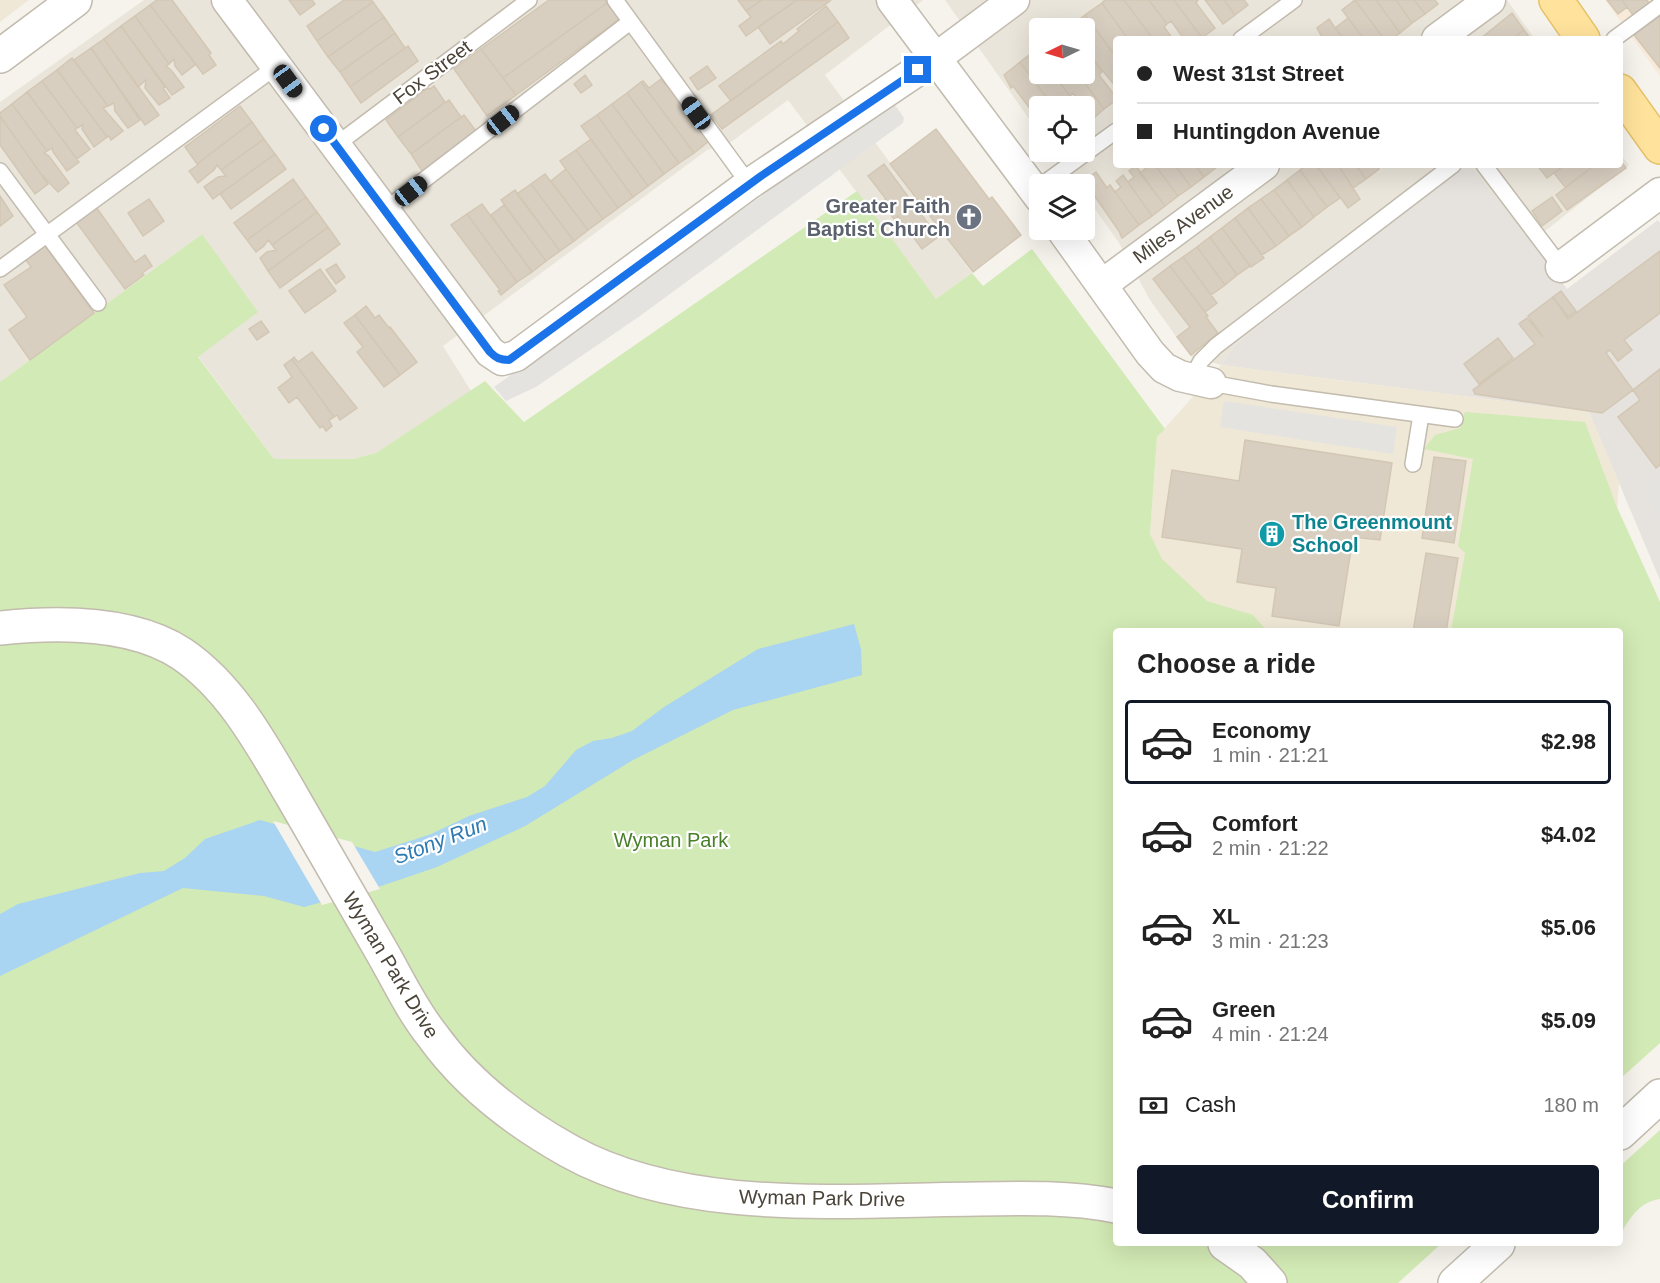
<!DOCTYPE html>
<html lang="en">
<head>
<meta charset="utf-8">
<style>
	:root { --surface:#fff; --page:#f2f2f2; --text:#222; --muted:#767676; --line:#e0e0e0; --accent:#111827 }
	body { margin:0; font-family:Arial,sans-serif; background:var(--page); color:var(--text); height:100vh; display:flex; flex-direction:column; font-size:22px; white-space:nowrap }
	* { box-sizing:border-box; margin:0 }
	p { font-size:20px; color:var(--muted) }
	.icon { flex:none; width:33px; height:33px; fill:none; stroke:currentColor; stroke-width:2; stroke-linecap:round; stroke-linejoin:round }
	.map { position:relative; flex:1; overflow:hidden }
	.sheet { position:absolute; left:1113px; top:628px; width:510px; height:618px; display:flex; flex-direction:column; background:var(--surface); border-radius:6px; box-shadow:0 6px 24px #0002 }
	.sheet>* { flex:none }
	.guide { position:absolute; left:1113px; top:36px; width:510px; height:132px; border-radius:6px; box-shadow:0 6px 24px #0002; display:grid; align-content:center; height:132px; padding:0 24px; background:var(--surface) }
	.needle { width:39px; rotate:265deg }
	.buttons { position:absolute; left:1029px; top:18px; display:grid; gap:12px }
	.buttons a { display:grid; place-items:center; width:66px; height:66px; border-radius:6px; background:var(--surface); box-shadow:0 6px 24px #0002; font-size:30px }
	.end { position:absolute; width:27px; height:27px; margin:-14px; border:8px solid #1a73e8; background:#fff; box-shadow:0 0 0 3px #fff }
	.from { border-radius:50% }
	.car { position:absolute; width:18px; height:36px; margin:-18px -9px; border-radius:8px; box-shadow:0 0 4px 2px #0007; background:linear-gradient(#222 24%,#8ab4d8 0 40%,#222 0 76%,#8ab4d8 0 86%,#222 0) }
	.guide b { display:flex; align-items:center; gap:21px; height:57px; font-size:22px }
	.guide b+b { border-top:2px solid var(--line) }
	.guide i { width:15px; height:15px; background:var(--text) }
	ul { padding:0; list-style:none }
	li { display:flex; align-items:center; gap:18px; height:84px; margin:0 12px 9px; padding:0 12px; border:3px solid transparent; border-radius:6px }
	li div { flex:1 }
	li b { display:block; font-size:22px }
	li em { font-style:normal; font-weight:600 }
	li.current { border-color:var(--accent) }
	li>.icon { width:54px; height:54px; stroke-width:1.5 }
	h2 { padding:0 24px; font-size:27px; line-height:72px }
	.pay { display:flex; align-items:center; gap:15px; height:66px; padding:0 24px; font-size:22px }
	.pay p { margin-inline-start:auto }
	.action { display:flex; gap:12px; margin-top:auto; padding:12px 24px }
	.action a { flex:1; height:69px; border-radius:6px; background:var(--accent); color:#fff; font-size:24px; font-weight:600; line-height:69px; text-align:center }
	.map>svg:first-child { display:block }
	.residential { fill:#eae5da; fill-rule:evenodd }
	.commercial { fill:#f7ead8 }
	.industrial { fill:#e6e2dd }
	.education { fill:#efe8d6 }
	.green { fill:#d2eab5 }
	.parking { fill:#e5e3e0 }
	.water { fill:#a9d4f2 }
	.pier { fill:#f6f3ec }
	.building { fill:#d8cfc1; stroke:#d3c7b4; stroke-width:1.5 }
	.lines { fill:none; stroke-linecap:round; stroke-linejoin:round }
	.service-casing { stroke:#c2bbae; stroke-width:18 }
	.minor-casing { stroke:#c2bbae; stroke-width:33 }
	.tertiary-casing { stroke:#c2bbae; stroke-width:36 }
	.primary-casing { stroke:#e6c16a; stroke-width:36 }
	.service { stroke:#fff; stroke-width:15 }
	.minor { stroke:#fff; stroke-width:30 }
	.tertiary { stroke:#fff; stroke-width:33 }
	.primary { stroke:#ffe39c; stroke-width:33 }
	.route { stroke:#1a73e8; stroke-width:8 }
	.labels { text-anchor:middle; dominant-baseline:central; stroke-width:4.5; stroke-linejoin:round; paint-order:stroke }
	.street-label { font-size:20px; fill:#4b4439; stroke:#fff }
	.worship-label { font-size:20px; font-weight:bold; fill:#5b616d; stroke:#fff; text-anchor:end }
	.culture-label { font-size:20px; font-weight:bold; fill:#0d838f; stroke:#fff; text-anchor:start }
	.park-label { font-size:20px; fill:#4a7f2a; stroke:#fff }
	.water-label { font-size:21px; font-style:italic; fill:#2e7ab2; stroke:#fff }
</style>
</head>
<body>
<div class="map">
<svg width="1660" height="1283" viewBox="0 0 1660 1283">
	<rect width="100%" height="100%" fill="#f6f3ec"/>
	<path class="residential" d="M144,0H923L825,75L972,273L936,299L788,100L731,142L707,150L443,346L471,391L376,453L353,459H274L198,356L202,234L0,382V102Z
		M945,0H1507L1535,39H1116V165H1466L1237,343L1221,365L1190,356L1150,300L1119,243L1085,195L1084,184H1077L1053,152H1084V106H1040L1039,133ZM1040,28H1084V74H1040Z
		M1620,154L1629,165L1531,242L1469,165H1620Z"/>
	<path class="commercial" d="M1605,0H1660V76Z"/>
	<path class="industrial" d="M1466,165H1469L1514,219L1567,289L1658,220L1660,223V580L1589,412L1221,365L1237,343Z"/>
	<path class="education" d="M0,0H29L0,22Z
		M1221,365L1589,412L1619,483L1609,631H1192L1145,604L1157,437Z"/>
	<path class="green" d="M857,191L936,299L972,273L983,286L1032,249L1165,429L1157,437L1150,534L1162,559L1207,601L1253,615L1267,631L1116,632V1244H1441L1398,1283H0V382L202,234L258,312L198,357L274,459H353L376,453L485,381L524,422Z
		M1465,412L1585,422L1616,505L1660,602V1043L1620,1079V632L1451,631L1465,553L1458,546L1473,459L1424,449L1435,435L1460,428Z
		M1660,1130V1199C1639,1202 1630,1218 1620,1235V1166Z"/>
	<path class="parking" d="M893,102L904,118L903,123L640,316L536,387L506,401L494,387Z
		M1224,401L1397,427L1393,454L1220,427Z
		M1660,473V519L1657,516L1643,487Z"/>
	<path class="water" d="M854,624L861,649L862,675L733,710L633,760L525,826L437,867L381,886L304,907L264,896L183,888L0,976V914L18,904L140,873L164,871L185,858L205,839L260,820L375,852L410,841L431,834L469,816L527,797L545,786L576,750L593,741L612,738L632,731L664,707L758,649Z"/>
	<path class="pier" d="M273,821L352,842L380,889L322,905Z"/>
	<path class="building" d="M157,0H172L211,53L209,55L216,65L203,74L150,5Z
		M289,0H312L315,4L300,15Z
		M344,0H371L373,2L317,41L307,26Z
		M549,0H605L607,3L503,78L481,49Z
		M738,0H762L746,11Z
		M762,0H797L746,36L739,26L751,17L746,11Z
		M797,0L830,1L770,44L758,27Z
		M1105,0H1124L1153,39H1128L1102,3Z
		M1124,0H1149L1167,24L1164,27L1173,39H1153Z
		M1149,0H1174L1202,38L1184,39L1171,21L1167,24Z
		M1174,0H1198L1196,3L1215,28L1202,38Z
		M1205,0H1224L1235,15L1223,24Z
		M1224,0H1244L1248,5L1235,15Z
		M1355,0L1384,39H1364L1342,10Z
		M1355,0H1376L1400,33L1391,39H1384Z
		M1376,0H1396L1412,23L1400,33Z
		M1396,0H1414L1425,14L1412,23Z
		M1414,0H1435L1438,4L1425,14Z
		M1607,0H1622L1627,7L1618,14Z
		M1622,0H1647L1651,6L1635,18Z
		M373,2L384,17L328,57L317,41Z
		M607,3L619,19L516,95L503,78Z
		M1102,3L1128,39H1116V57L1085,15Z
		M150,5L196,64L182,75L175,66L174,59L169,64L135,16Z
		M826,6L838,22L731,101L719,86L781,41L783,44L799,31L797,29Z
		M1512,13L1524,30L1512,39H1480Z
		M1085,15L1116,57V87L1084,48V28L1069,27Z
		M135,16L169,64L166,66L171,70L184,87L172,95L121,26Z
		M1660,16V68L1634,35Z
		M384,17L395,33L340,72L328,57Z
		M1348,18L1364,39H1344L1335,28Z
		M1329,19L1335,28L1344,39H1323L1317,28Z
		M838,22L849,38L722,129L711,115Z
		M121,26L165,87L163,88L170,98L159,105L145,88L146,80L138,87L104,39Z
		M1524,30L1531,39H1512Z
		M395,33L405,48L350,87L340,72Z
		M104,39L159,115L145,125L91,48Z
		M408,46L418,61L361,103L350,87Z
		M91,48L140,120L128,128L115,111L114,103L108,106L74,60Z
		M1084,48L1102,72L1099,75L1116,97V100L1104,109L1078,74H1084Z
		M481,49L516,95L487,116L454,69Z
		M1036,50L1040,55V74H1053L1070,96L1066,99L1072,106H1053L1020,62Z
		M72,58L108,106L103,108L123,131L111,140L109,136L107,137L57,70Z
		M1020,62L1053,106H1040V122L1013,86L1011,88L1004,75Z
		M707,66L716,78L698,90L690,78Z
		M57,70L107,137L94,147L82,129L83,125L77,128L42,81Z
		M1053,74H1078L1104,109L1093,119L1073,93L1070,96Z
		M585,75L592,85L581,93L574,84Z
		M661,79L665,84L667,83L710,140L694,153L641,82L643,81L649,88Z
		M42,81L77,128L75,130L90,149L77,159L27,92Z
		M641,82L694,153L679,163L627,93Z
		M434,86L445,102L398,137L386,120L428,88L430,89Z
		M27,92L79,162L67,171L53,152L52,148L47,151L12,104Z
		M627,93L679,163L664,174L612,104Z
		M449,100L461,117L411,154L398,137Z
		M12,104L47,151L44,153L49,156L69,183L58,192L41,174L0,116V113Z
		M612,104L664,174L648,186L597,115Z
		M240,106L252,122L197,164L185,147Z
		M464,115L476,131L422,171L411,154Z
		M597,115L648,186L633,197L581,126Z
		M0,116L48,184L35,194L0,145Z
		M252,122L264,139L221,170L217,165L214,170L198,183L189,171L198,165L197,164Z
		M936,129L989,199L992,197L1021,235L973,272L890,164Z
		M264,139L275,154L213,199L204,187L218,177L226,176L221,170Z
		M591,139L633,197L618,208L576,150Z
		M576,150L618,208L603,219L560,161Z
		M275,154L286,169L231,209L220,194Z
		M1620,160L1626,168L1567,210L1556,195L1595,165H1620Z
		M884,164L938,237L922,249L898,216L894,219L881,202L886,199L868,176Z
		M1144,165H1155L1178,196L1165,206L1140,173L1146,168Z
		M1155,165H1175L1191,187L1178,196Z
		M1175,165H1195L1204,177L1191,187Z
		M1195,165H1215L1217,167L1204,177Z
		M1307,165H1316L1340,198L1327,207L1300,170Z
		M1316,165H1338L1360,199L1348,208Z
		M1338,165H1356L1366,179L1353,188Z
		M1356,165H1376L1379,169L1366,179Z
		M1537,165H1565L1547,178Z
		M1565,165H1595L1565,187L1554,173Z
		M1136,166L1165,206L1152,216L1128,182L1134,177L1129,171Z
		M566,169L603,219L588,230L551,181Z
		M1300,170L1327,207L1314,217L1287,180Z
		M1096,172L1107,188L1110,185L1139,225L1122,238L1120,234H1121L1084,181Z
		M545,174L588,230L574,241L531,184Z
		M1123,175L1152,216L1139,225L1115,192L1121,187L1116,181Z
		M293,179L306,197L247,240L234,223Z
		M1287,180L1314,217L1302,227L1274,190Z
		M531,184L574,241L560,251L517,194Z
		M515,190L560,251L546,261L501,200Z
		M1274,190L1302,227L1289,236L1261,199Z
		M0,196L13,216L0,226Z
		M306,197L317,212L272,245L268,240L264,246L256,252L247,240Z
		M1552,197L1562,211L1542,226L1532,211Z
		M149,199L164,221L143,236L128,213Z
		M1261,199L1289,236L1276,246L1248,208Z
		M94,204L135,262L145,255L152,266L142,273L144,275L125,289L74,219Z
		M482,204L532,272L517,282L467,214Z
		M504,205L546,261L532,272L491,215Z
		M1248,208L1276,246L1262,255L1235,218Z
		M317,212L328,227L268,271L260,258L267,252L276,250L272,245Z
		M467,214L517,282L501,295L498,291L500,290L451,225Z
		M1235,218L1264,258L1251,267L1222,228Z
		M328,227L340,244L280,288L268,271Z
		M1222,228L1250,266L1237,275L1210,237Z
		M1210,237L1237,275L1225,285L1197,247Z
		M42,242L94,313L30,360L9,330L27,317L4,285L31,267L23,256Z
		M1197,247L1225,285L1211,295L1183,257Z
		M1660,251V313L1624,340L1632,350L1618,361L1610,350L1606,353L1633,390L1602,413L1475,394L1473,390L1535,344L1519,324L1527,318L1543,337L1528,316L1553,297L1568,319Z
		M1183,257L1217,303L1205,312L1170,266Z
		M336,264L345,277L336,284L326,270Z
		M1170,266L1205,312L1208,316L1206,317L1218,333L1191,355L1177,337L1190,327L1153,279Z
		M320,269L336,291L305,313L289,291Z
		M1561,291L1576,311L1568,317L1553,297Z
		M366,306L375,318L379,315L389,328L390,327L417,362L400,375L355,315Z
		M355,315L400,375L384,387L357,352L363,347L344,323Z
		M261,321L269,332L257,340L249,329Z
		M1498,338L1513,358L1479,384L1464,364Z
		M312,352L357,408L340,420L337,415L334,417L292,359L294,357L298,362Z
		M292,359L334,417L329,420L332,426L326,431L323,426L320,428L297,397L289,403L278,388L292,377L284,365Z
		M1660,369V465L1656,468L1618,417L1640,400L1633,390Z
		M1245,440L1392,463L1380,540L1353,537L1339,626L1272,616L1276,588L1237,582L1242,549L1162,537L1172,470L1239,481Z
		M1434,457L1466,461L1454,543L1422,538Z
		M1426,553L1458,558L1446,632H1413Z"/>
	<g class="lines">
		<defs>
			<path id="service" d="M615,0L749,184
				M1241,39L1294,0
				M1614,39L1660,5
				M336,145L529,0
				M1484,165L1561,267
				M0,171L98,303
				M1043,184L1116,131
				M385,210L630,22
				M0,269L277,66
				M1192,378L1201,361L1216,346L1453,165
				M1211,383L1271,394L1455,419
				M1413,464L1421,415"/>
			<path id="minor" d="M227,0L490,352L502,360L516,356L749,184L936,58L1014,0
				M892,0L1040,198
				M1437,39L1490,0
				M1062,230L1150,353L1164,368L1180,376L1211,383
				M1561,267L1660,193
				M1103,284L1264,165"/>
			<path id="tertiary" d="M0,56L75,0
				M0,628C57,622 132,621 182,654C232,688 262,745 292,796C322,848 352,900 382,952C398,980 412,1010 432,1035C467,1084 517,1122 569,1151C686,1216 847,1200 978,1199C1023,1198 1071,1197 1116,1206
				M1620,1133L1660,1096
				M1225,1244L1252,1263L1270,1283
				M1455,1283L1498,1244"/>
			<path id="primary" d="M1556,0L1583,39
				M1620,91L1660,147"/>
		</defs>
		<use href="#service" class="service-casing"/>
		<use href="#minor" class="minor-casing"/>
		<use href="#tertiary" class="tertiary-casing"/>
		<use href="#primary" class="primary-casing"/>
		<use href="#service" class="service"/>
		<use href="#minor" class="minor"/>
		<use href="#tertiary" class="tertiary"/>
		<use href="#primary" class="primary"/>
	</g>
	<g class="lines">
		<path class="route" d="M324,129L490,352C496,358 500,360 509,360L761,176L918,70"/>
	</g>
	<defs>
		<symbol id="church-disc" viewBox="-11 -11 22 22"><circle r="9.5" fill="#6b7280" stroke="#fff"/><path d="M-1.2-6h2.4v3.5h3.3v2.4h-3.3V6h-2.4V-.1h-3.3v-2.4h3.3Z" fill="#fff"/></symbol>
		<symbol id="building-disc" viewBox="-11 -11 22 22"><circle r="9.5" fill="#0f9aa8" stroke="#fff"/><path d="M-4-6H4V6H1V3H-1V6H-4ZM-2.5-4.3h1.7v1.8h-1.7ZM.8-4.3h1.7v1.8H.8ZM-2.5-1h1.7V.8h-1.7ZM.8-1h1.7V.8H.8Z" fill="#fff"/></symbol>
	</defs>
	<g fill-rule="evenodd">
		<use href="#church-disc" x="954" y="202" width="30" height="30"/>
		<use href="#building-disc" x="1257" y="519" width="30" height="30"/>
	</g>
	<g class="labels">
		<g class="street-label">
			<text transform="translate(432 72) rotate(-37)">Fox Street</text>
			<text transform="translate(1183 224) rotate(-36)">Miles Avenue</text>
			<text transform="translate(391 965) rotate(59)">Wyman Park Drive</text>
			<text transform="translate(822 1198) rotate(1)">Wyman Park Drive</text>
		</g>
		<g class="worship-label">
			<text x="950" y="206">Greater Faith<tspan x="950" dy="23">Baptist Church</tspan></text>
		</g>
		<g class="culture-label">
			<text x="1292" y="522">The Greenmount<tspan x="1292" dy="23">School</tspan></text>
		</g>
		<g class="park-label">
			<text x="671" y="840">Wyman Park</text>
		</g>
		<g class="water-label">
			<text transform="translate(440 840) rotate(-21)">Stony Run</text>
		</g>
	</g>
</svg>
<div class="buttons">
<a><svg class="needle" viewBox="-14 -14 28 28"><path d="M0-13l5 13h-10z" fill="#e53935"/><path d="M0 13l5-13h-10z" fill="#767676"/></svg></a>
<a><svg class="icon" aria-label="locate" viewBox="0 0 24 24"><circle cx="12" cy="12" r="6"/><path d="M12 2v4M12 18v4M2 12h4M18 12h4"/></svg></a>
<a><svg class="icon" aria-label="layers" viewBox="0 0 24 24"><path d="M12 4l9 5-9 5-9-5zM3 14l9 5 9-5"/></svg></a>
</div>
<i class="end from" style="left:324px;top:129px"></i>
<i class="end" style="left:918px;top:70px"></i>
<i class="car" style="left:288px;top:81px;rotate:144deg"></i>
<i class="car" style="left:696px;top:113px;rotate:324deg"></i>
<i class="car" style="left:503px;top:120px;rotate:52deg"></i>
<i class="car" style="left:411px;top:191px;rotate:52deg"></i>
<div class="guide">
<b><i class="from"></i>West 31st Street</b>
<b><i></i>Huntingdon Avenue</b>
</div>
<section class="sheet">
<h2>Choose a ride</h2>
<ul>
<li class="current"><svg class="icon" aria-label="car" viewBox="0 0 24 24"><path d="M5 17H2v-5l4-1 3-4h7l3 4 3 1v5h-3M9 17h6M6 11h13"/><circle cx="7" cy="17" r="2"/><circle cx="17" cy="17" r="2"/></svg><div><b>Economy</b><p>1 min · 21:21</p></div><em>$2.98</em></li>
<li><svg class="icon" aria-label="car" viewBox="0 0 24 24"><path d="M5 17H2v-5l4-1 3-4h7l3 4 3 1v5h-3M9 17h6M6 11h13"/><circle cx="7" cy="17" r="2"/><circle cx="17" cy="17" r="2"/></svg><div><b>Comfort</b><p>2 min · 21:22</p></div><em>$4.02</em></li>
<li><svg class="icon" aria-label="car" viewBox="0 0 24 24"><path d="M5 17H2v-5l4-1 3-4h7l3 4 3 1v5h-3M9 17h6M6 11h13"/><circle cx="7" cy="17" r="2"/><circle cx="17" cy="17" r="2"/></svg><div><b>XL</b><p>3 min · 21:23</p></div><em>$5.06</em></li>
<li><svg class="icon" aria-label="car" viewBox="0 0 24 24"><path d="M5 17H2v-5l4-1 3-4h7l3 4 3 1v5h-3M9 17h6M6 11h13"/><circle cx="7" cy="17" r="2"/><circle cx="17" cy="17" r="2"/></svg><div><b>Green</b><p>4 min · 21:24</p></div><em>$5.09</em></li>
</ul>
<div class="pay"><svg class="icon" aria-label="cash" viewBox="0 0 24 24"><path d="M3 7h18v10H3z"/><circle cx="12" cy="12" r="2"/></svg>Cash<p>180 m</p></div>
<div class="action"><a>Confirm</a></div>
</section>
</div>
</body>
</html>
